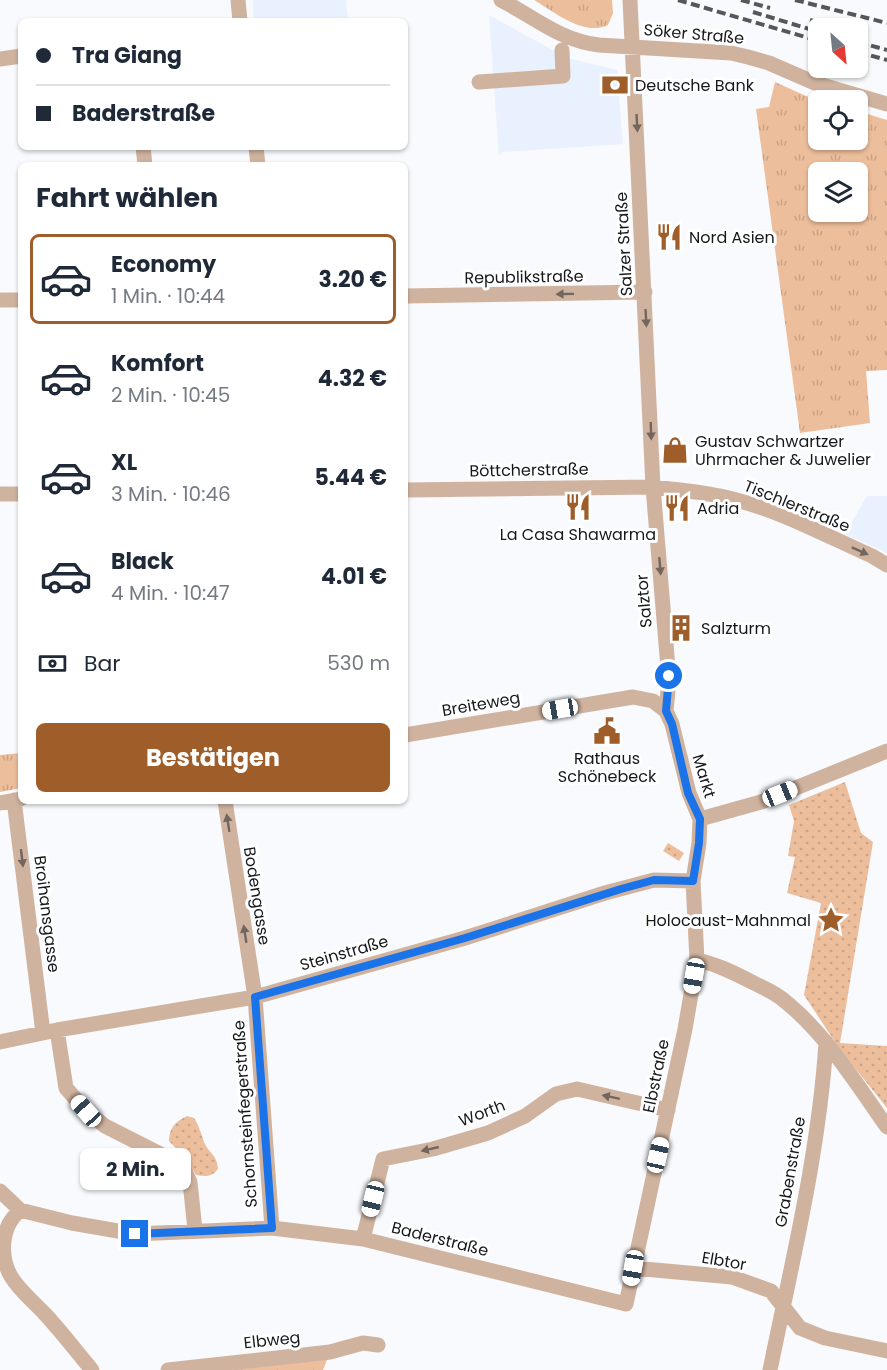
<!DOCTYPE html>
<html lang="de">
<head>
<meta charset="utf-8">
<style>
	:root { --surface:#fff; --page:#f6f6f7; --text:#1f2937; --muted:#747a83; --line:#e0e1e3; --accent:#9f5e29 }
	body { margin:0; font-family:Poppins,sans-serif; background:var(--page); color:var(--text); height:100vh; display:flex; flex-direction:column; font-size:22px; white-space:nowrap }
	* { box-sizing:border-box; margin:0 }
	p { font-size:20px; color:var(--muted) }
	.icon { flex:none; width:33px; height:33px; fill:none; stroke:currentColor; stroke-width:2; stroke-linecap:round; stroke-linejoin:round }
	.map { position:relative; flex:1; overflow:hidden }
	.side { position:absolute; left:18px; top:162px; width:390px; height:642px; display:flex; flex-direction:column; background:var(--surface); border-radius:9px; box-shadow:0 2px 4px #0004 }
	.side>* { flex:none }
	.top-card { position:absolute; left:18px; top:18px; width:390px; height:132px; border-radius:9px; box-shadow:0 2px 4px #0004; display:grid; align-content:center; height:132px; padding:0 18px; background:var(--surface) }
	.needle { width:39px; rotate:153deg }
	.fabs { position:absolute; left:808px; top:18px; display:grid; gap:12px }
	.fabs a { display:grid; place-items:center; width:60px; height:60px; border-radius:9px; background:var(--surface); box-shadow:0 2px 4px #0004; font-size:30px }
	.end { position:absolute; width:27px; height:27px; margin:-14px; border:8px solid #1a73e8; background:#fff; box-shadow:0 0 0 3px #fff }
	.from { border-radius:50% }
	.bubble { position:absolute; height:42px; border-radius:9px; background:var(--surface); box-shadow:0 2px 4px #0004; font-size:20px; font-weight:700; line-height:42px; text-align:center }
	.car { position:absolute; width:18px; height:36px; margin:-18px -9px; border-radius:8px; box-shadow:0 0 4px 2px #0007; background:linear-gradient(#fff 24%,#345 0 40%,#fff 0 76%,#345 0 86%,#fff 0) }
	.top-card b { display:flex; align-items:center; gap:21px; height:57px; font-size:22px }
	.top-card b+b { border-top:2px solid var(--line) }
	.top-card i { width:15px; height:15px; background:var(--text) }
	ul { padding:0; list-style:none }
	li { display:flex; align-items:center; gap:18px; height:90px; margin:0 12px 9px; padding:0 6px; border:3px solid transparent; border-radius:9px }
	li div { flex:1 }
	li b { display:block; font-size:22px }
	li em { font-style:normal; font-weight:700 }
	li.active { border-color:var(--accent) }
	li>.icon { width:54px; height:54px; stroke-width:1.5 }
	h2 { padding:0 18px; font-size:27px; line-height:72px }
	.pay { display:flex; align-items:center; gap:15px; height:66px; padding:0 18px; font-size:22px }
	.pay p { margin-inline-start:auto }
	.action { display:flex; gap:12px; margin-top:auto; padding:12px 18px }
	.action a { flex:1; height:69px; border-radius:9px; background:var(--accent); color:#fff; font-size:24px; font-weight:700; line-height:69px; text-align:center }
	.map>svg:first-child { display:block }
	.built { fill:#e8f1fd }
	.grass { fill:url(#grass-tufts); fill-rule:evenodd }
	.park { fill:url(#park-dots) }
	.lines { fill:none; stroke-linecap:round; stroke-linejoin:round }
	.minor { stroke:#d0b39f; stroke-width:15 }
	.rail { stroke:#54575b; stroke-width:4; stroke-dasharray:9 4.5; stroke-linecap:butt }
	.oneway { fill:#72665e }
	.route { stroke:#1a73e8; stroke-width:8 }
	.labels { text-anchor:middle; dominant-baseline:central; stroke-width:6; stroke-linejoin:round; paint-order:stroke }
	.street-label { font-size:16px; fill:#15181d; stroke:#fff }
	.poi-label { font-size:16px; fill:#15181d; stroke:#fff; text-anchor:start }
</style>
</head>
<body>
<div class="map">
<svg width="887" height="1370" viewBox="0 0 887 1370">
	<defs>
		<pattern id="grass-tufts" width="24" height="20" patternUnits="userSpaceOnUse" patternTransform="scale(1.5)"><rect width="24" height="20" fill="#edbe9c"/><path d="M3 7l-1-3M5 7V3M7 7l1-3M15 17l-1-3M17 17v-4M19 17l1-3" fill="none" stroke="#caa386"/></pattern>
		<pattern id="park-dots" width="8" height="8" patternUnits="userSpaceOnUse" patternTransform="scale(1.5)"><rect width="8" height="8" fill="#edbe9c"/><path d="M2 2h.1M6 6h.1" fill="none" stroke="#caa386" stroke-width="1.8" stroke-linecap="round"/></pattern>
	</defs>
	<rect width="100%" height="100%" fill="#f8fafd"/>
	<path class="built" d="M253,0H346L348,21H254Z
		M489,15L567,58L617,70L623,144L503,152L499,156Z
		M867,496H887V553L845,534Z"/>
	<path class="grass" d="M534,0H612L613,13L608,25C584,37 553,11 534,0Z
		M775,82L806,96L822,100H819V140H858V111L887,120V370L866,371L870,423L800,433L756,109L769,107ZM819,172H858V212H819Z
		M21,753V788L0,792V755Z
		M330,1352L323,1370H168Z"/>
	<path class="park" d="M845,782L861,833L873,842L840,1043L887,1046V1108L839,1048L804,995L821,903L787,893L795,857L788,856L794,821L789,805Z
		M668,843L684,853L679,861L663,851Z
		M187,1116L194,1118C199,1126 201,1133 204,1142C209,1154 217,1154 218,1169C212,1177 205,1177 196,1175L187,1160L169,1141C169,1128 175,1122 187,1116Z"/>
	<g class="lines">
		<path class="minor" d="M238,0L240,21
			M501,0C534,17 561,41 599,45L731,53L748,57L769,63L815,83L887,104
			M630,0L653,487L669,680L666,711
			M0,59L21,56
			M479,82L563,76L562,50
			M143,147L145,165
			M256,147L258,165
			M405,296L645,292
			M0,300H21
			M405,490L653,487C682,490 712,493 740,501C785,513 829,537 872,556L887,565
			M0,494H21
			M14,800L43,1033
			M225,801L255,997L272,1228
			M0,803L21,799
			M700,819L761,802L887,751
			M697,960C716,964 732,972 748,980C759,986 772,991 781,998C825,1032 855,1082 887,1127
			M57,1030L66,1088L86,1111L105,1126L174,1161L184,1169L190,1182L195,1230
			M0,1042L57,1030L255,997L465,938L605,893L654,880L693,881
			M0,1191L20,1210L72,1223L135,1234L272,1228L363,1239L626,1304L685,1029L697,960L693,881L699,843L700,819L689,793L672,724L666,711L653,701L633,697L405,735
			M20,1210C10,1220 6,1227 4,1241C0,1276 23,1291 44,1313C61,1331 76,1351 92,1370
			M363,1239L383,1159L433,1149L488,1133L525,1116L556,1094L577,1089L668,1110
			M633,1268L732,1277L771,1291L800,1328L825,1338L887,1351
			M168,1370L330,1352L363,1343L378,1345
			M770,1370C792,1262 819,1153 826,1042"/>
		<path class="rail" d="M678,0L819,41
			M741,0L770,8
			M795,0L887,23
			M753,12L819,32
			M810,20L839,28
			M858,42L887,50
			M858,52L887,60"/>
	</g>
	<defs><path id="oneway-solid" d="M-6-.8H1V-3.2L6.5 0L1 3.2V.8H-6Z" transform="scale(1.5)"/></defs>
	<g class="oneway">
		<use href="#oneway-solid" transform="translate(637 123) rotate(87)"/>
		<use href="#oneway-solid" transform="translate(565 294) rotate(179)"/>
		<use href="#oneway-solid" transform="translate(646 318) rotate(87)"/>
		<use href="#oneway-solid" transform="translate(651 431) rotate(88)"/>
		<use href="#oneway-solid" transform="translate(860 551) rotate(24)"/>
		<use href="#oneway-solid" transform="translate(660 566) rotate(85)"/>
		<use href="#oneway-solid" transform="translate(228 823) rotate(-99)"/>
		<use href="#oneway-solid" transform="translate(22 858) rotate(83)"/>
		<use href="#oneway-solid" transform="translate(245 934) rotate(-99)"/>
		<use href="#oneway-solid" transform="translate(611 1097) rotate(-168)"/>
		<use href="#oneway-solid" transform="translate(430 1149) rotate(167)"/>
	</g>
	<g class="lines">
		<path class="route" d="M135,1234L272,1228L255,997L465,938L621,889L654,880L693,881L699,843L700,819L688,793L672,724L666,711L669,676"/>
	</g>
	<defs>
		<symbol id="bank-bare" viewBox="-9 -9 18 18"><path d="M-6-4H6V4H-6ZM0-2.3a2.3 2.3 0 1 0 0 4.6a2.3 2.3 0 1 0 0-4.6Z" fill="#9f5e29" stroke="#fff" stroke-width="2.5" paint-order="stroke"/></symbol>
		<symbol id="restaurant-bare" viewBox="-9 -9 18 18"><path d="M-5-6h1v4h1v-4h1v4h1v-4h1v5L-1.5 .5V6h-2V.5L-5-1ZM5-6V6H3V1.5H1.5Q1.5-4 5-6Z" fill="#9f5e29" stroke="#fff" stroke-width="2.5" paint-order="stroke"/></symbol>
		<symbol id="shop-bare" viewBox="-9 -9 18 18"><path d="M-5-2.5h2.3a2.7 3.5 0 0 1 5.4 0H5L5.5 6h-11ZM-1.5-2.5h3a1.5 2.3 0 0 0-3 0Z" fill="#9f5e29" stroke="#fff" stroke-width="2.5" paint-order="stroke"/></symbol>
		<symbol id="building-bare" viewBox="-9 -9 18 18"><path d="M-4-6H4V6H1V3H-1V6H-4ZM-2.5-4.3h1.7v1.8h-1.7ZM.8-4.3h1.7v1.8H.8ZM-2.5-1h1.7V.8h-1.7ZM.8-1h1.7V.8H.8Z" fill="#9f5e29" stroke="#fff" stroke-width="2.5" paint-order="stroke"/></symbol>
		<symbol id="civic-bare" viewBox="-9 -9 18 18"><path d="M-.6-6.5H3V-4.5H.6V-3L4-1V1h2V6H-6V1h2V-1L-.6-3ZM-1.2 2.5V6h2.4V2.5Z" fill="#9f5e29" stroke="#fff" stroke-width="2.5" paint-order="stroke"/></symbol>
		<symbol id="sight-bare" viewBox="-9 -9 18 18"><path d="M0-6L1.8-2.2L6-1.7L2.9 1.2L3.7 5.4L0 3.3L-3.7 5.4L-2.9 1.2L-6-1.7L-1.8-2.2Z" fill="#9f5e29" stroke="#fff" stroke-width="2.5" paint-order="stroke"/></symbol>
	</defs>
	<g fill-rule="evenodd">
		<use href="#bank-bare" x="596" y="66" width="38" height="38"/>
		<use href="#restaurant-bare" x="650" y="218" width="38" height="38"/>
		<use href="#shop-bare" x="656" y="431" width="38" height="38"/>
		<use href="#restaurant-bare" x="559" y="488" width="38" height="38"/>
		<use href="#restaurant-bare" x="658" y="489" width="38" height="38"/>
		<use href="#building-bare" x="662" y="609" width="38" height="38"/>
		<use href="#civic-bare" x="588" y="712" width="38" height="38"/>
		<use href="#sight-bare" x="812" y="901" width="38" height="38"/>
	</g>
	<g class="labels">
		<g class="street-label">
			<text transform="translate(694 34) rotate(5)">Söker Straße</text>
			<text transform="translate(624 244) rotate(-93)">Salzer Straße</text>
			<text transform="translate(524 277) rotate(-1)">Republikstraße</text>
			<text transform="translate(529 470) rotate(-1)">Böttcherstraße</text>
			<text transform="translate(797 506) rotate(22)">Tischlerstraße</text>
			<text transform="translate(644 601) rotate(-95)">Salztor</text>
			<text transform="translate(481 704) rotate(-10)">Breiteweg</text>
			<text transform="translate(704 776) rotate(73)">Markt</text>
			<text transform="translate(257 896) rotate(81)">Bodengasse</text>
			<text transform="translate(47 914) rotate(83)">Broihansgasse</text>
			<text transform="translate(344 953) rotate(-16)">Steinstraße</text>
			<text transform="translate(656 1076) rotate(-78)">Elbstraße</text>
			<text transform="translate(482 1113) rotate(-21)">Worth</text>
			<text transform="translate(245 1114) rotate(-94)">Schornsteinfegerstraße</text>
			<text transform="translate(790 1172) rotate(-80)">Grabenstraße</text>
			<text transform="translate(440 1239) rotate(14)">Baderstraße</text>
			<text transform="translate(724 1261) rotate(10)">Elbtor</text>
			<text transform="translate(272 1340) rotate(-6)">Elbweg</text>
		</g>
		<g class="poi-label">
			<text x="635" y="85">Deutsche Bank</text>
			<text x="689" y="237">Nord Asien</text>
			<text x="695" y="441">Gustav Schwartzer<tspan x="695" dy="18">Uhrmacher &amp; Juwelier</tspan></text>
			<text x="697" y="508">Adria</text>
			<text x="578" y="534" text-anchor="middle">La Casa Shawarma</text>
			<text x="701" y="628">Salzturm</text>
			<text x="607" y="758" text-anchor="middle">Rathaus<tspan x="607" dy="18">Schönebeck</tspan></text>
			<text x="811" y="920" text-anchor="end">Holocaust-Mahnmal</text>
		</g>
	</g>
</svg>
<div class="fabs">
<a><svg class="needle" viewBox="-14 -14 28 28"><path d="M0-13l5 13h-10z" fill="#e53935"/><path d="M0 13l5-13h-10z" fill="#747a83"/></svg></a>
<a><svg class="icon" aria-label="locate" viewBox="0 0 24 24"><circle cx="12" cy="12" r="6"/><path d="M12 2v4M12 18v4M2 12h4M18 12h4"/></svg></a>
<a><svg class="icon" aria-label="layers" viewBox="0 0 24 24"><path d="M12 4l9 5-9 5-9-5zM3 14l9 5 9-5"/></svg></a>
</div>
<i class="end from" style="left:669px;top:676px"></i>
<i class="end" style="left:135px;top:1234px"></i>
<div class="bubble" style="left:80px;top:1148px;width:111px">2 Min.</div>
<i class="car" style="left:560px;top:709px;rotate:260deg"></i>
<i class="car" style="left:780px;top:794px;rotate:68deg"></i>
<i class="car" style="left:694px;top:976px;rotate:190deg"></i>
<i class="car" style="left:86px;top:1111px;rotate:318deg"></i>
<i class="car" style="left:658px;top:1155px;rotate:13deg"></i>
<i class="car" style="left:373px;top:1199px;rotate:194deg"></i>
<i class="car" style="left:633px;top:1268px;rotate:190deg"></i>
<div class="top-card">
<b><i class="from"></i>Tra Giang</b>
<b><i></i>Baderstraße</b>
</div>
<section class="side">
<h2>Fahrt wählen</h2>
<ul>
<li class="active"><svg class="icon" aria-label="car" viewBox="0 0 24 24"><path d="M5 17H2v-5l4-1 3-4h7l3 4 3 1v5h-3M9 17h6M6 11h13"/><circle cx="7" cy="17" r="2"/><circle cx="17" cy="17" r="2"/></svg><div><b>Economy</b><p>1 Min. · 10:44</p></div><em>3.20 €</em></li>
<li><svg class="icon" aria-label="car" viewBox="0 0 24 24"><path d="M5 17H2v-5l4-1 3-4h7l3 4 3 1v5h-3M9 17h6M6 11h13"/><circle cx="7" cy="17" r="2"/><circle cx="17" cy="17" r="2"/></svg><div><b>Komfort</b><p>2 Min. · 10:45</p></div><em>4.32 €</em></li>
<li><svg class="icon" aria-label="car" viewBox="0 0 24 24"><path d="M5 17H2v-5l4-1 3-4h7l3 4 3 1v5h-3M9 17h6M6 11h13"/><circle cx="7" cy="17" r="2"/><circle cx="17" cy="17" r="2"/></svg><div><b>XL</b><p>3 Min. · 10:46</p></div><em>5.44 €</em></li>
<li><svg class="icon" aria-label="car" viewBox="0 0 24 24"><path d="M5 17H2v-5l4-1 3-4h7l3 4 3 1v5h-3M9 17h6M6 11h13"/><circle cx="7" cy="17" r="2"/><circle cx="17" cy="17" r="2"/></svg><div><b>Black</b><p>4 Min. · 10:47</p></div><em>4.01 €</em></li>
</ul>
<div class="pay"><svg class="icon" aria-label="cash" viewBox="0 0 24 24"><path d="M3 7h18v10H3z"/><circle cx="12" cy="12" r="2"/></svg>Bar<p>530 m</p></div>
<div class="action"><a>Bestätigen</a></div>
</section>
</div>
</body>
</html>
